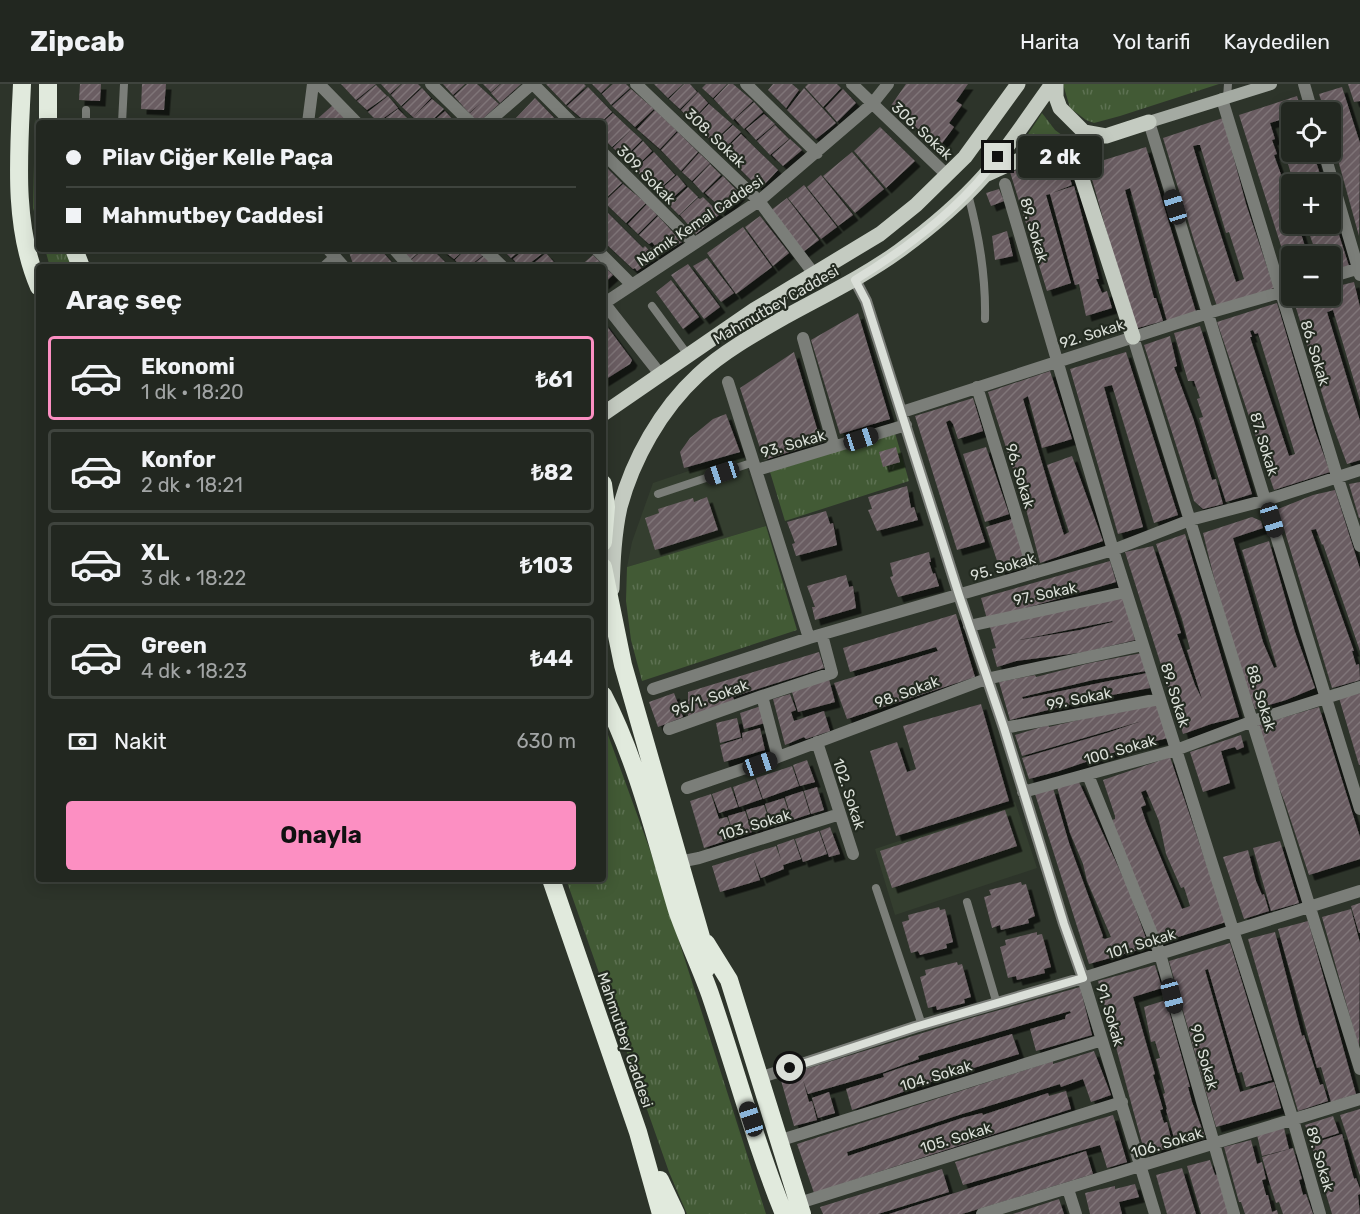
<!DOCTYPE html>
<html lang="tr">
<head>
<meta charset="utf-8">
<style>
	:root { --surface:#222720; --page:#2e332d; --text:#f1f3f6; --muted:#a2a5a5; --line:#3f443e; --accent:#fc8fc2 }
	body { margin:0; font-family:Rubik,sans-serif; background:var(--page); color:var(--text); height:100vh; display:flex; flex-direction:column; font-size:22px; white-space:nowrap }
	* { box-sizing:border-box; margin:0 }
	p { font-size:20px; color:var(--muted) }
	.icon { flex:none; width:33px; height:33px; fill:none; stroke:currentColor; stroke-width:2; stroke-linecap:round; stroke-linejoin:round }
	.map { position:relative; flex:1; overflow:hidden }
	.panel { position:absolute; left:36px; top:180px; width:570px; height:618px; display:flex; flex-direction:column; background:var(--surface); border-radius:6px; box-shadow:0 3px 15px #0003,0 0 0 2px var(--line) }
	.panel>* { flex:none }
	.hud { position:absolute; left:36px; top:36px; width:570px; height:132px; border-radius:6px; box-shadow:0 3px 15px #0003,0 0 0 2px var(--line); display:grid; align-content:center; height:132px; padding:0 30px; background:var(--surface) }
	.tools { position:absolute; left:1281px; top:18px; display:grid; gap:12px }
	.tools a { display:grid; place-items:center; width:60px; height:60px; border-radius:6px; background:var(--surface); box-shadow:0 3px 15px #0003,0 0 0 2px var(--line); font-size:30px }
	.end { position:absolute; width:27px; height:27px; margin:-14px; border:8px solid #dadfd8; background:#111; box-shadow:0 0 0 3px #111 }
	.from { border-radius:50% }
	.bubble { position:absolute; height:42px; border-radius:6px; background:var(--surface); box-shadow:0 3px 15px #0003,0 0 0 2px var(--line); font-size:20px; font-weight:700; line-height:42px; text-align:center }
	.car { position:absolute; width:18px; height:36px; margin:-18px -9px; border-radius:8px; box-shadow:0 0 4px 2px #0007; background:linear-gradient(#222 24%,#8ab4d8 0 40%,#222 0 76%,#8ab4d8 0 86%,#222 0) }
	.hud b { display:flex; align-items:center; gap:21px; height:57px; font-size:22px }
	.hud b+b { border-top:2px solid var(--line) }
	.hud i { width:15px; height:15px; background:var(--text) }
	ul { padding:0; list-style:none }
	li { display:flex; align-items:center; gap:18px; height:84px; margin:0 12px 9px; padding:0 18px; border:3px solid var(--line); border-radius:6px }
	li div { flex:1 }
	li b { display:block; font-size:22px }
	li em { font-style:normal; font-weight:700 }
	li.current { border-color:var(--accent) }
	li>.icon { width:54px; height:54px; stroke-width:1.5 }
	h2 { padding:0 30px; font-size:27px; line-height:72px }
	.pay { display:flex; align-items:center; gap:15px; height:66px; padding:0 30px; font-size:22px }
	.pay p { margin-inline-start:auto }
	.cta { display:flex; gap:12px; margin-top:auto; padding:12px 30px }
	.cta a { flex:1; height:69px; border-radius:6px; background:var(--accent); color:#111; font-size:24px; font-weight:700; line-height:69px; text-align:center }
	header { display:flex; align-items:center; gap:36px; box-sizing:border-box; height:84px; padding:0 30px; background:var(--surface); border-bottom:2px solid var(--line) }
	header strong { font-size:28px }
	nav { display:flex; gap:33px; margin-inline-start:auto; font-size:21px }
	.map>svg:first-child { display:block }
	.built { fill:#343e2f }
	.grass { fill:url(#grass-tufts) }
	.building { fill:url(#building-hatch); fill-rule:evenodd; filter:url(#shadow) }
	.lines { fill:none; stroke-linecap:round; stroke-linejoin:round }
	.lane { stroke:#7b7e79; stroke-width:8 }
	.street { stroke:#7b7e79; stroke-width:12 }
	.secondary { stroke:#a4aaa2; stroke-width:12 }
	.primary { stroke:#c4cbc1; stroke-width:15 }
	.highway { stroke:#e1eadd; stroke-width:18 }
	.route { stroke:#dadfd8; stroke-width:8 }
	.labels { text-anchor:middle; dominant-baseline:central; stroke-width:4.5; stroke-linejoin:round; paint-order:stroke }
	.street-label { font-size:15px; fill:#dadfd8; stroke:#232a20 }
</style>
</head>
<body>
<header>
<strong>Zipcab</strong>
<nav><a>Harita</a><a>Yol tarifi</a><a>Kaydedilen</a></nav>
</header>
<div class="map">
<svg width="1360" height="1130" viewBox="0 0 1360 1130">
	<defs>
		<pattern id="grass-tufts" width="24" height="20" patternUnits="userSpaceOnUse" patternTransform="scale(1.5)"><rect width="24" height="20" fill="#425a35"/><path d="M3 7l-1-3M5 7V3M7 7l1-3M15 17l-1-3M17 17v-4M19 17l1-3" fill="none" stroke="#5d7152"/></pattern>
		<pattern id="building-hatch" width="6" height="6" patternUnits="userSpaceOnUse" patternTransform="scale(1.5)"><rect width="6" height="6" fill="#6a5d62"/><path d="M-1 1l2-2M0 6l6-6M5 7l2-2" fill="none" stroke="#7f7478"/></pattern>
		<filter id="shadow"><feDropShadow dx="5.5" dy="5.5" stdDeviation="0" flood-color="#0009"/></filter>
	</defs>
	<rect width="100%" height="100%" fill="#2d342a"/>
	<path class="built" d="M742,369L766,442L627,483L632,458L653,399Z
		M1015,718L1037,784L895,831L875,765Z"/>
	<path class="grass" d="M1063,0H1219L1120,32L1094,39L1086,36L1070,24Z
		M1042,29L1055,46L1066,54L1030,61L1016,68Z
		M35,34L39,68V145L33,124Z
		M45,165H64L72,183H50Z
		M895,349L909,397L785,437L770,388Z
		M766,442L797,546L642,597L631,556L626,517L627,483Z
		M603,637L650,766L766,1130H687L669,1088L566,795H603Z"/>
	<path class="building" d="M80,0H101L100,17L79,16Z
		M142,0H166L164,26L141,25Z
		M341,0H376L356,16Z
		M381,0H401L390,10Z
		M402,0H418L421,3L401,22L391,11Z
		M443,0H465L453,11Z
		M467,0H477L499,20L478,39L469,30L482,18L469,29L454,12Z
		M483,0H500L491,8Z
		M501,0H521L500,19L491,9Z
		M546,0H584L586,2L566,21Z
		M592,0H610L601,9Z
		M613,0H626L630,4L611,21L602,10Z
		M654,0H683L668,14Z
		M684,0H690L697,8L680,25L669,15Z
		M706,0H727L713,14L702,4Z
		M728,0H733L753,17L733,36L714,15Z
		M773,0H792L799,6L786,24L768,6Z
		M808,0H837L841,4L823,23L805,3Z
		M906,0H968L956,17L962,21L949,39L954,43L940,62L890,23Z
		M1348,0H1360V17L1354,18Z
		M376,1L387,12L367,26L357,17Z
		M588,3L612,28L600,39H587L567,22Z
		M1342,3L1360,59L1359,152L1330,47V28H1325L1319,10Z
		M422,4L431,14L413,33L402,23Z
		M804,4L836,39L816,55L787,26Z
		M631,5L654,25L635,43L612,22Z
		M843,5L856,19L837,38L825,24Z
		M698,8L708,19L691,37L681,26Z
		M388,12L398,24L378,38L368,28Z
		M1297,12L1302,28H1292V32L1270,39L1275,55L1272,56L1277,70L1274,71L1292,121V140H1298L1308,172H1292L1291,193L1239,31Z
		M535,14L559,39H519L515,35Z
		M432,15L444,25L429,39H419L413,33Z
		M754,18L763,28L744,45L735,35Z
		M709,20L732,40L713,58L692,38Z
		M333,21L346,34L343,37L345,39H316L315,37Z
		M398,25L407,34L401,39H379Z
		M655,26L677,47L660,65L637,45Z
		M445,27L456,39H431Z
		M613,29L631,46L612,63L603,54V38Z
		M764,30L775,40L756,56L746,45Z
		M1223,34L1246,120L1274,204L1217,222L1195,160L1163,54ZM1197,61H1200L1226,149L1229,148L1244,195L1236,198L1203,95L1193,62Z
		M733,41L741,48L722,67L714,59Z
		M775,41L789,55L770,71L757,57Z
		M880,43L915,77L886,104L854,67Z
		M631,46L642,56L624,74L613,64Z
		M678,48L698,68L681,87L661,66Z
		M741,50L778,86L760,105L723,68Z
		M1292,50V68H1313L1323,100H1294L1280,53Z
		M790,55L802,66L783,82L772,71Z
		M643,57L652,67L635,84L625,75Z
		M1146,63L1196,228L1167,237L1130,104L1125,106L1154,214H1156L1163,237L1134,245L1088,81Z
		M654,68L675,91L656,108L635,85Z
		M852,68L884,105L855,129L823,92Z
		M699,69L710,79L692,97L682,88Z
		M1064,75L1072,101L1052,109L1074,102L1099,195H1096L1102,209L1107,207L1112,224L1086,232L1079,200L1075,201L1050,110L1046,111L1071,199L1047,207L1010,88Z
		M603,80L622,99L603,117Z
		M710,80L721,91L703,109L693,98Z
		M677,91L686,102L667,119L657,109Z
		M821,91L853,131L838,142L807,103Z
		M723,92L740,110L722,129L717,124L719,122L705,109Z
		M623,100L646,119L626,139L604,118Z
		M804,101L837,143L821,155L788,114Z
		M688,103L698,113L679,131L669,121Z
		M999,105L1004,117L991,122L986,109Z
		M703,113L720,130L696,150L680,131L698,114L700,115Z
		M787,114L819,156L803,168L770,127Z
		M647,120L657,131L638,150L628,140Z
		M603,124L643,164L645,162L656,174L637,187L635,184L633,185L603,157Z
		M1331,126L1349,182L1330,188V172H1317L1306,140H1330Z
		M658,132L682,158L657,173L650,165L655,162L652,158L649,160L639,151Z
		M760,132L789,169L773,182L745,143Z
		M743,143L772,183L736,210L707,169Z
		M1007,147L1013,172L995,176L992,152Z
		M348,165H380L396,183H354Z
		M399,165H423L410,176Z
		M424,165H432L448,181L446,183H416L410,177Z
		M441,165H465L454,175Z
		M466,165H482L486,169L468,183H461L455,176Z
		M502,165H522L511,174Z
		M525,165H541L543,169L525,183H520L513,175Z
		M546,169L558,183H529Z
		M486,170L495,180L492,183H470Z
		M593,171L613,191L603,200V183H579Z
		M707,174L734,209L721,218L693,182Z
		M688,180L720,223L704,235L671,191Z
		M671,196L699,233L683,245L656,208Z
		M1354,198L1360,223V317L1333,226L1327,228L1360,337V376L1347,380L1327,326L1293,214L1303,212H1330V204Z
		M1277,219L1315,347L1330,388L1274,406L1217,238ZM1253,246L1255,250L1258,249L1295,370L1289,372L1250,253H1252L1250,247Z
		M858,229L890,335L840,350L811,256Z
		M603,237L632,276L630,280L603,297Z
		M1200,242L1252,410L1226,418L1199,334L1203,333L1197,315L1200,314L1194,297H1188L1174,249Z
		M1170,252L1177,282L1174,283L1193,334L1212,396L1216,395L1223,420L1203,425L1194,417L1144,261Z
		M794,268L821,358L764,376L740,304Z
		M1126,268L1178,431L1154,439L1112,301L1104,303L1143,443L1118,450L1070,285Z
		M1050,287L1072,355L1042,364L1028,312L1023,315L1053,416L1064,451L1069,448L1047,381L1072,372L1103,457L1040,479L1026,425L988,308Z
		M973,314L983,347L958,355L953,340L950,336L946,338L985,458L957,466L915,332Z
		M726,330L740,368L684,384L680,368L690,354L713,335Z
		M896,363L900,378L883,383L879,368Z
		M986,363L1009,430L985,438L963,370Z
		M1360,398V434H1359L1349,400Z
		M907,402L911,424L914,423L918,436L877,447L868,426L872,425L868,413Z
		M1335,406L1360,485V567L1323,460L1322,461L1316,445L1311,446L1354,567H1352L1356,581L1359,580L1360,596L1332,604L1278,425L1313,411Z
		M707,413L718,446L655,466L645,434L659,429L658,425L693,414L694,418Z
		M826,427L830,440L833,439L837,461L796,472L792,460L795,459L787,438Z
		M1252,433L1261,437L1263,444L1233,454L1263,558L1274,584L1277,583L1242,466L1269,457L1295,548L1315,604L1286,616L1255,625L1239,583L1213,490L1203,449Z
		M1012,435L1026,481L1001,489L986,443Z
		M1185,450L1239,633L1211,640L1183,650L1125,468L1153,462L1181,549L1177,550L1195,601L1202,615L1187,566L1190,565L1182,535L1156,460Z
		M929,468L931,478H929L933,490L935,489L939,502L898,513L890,493L893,492L890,479Z
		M1110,477L1116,498L987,535L981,514Z
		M846,491L849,503L853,502L856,524L815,536L812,523H815L807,502Z
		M1123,511L1135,556L1085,568L1016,577L997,583L992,565L996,564L990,543ZM1112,537L1113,538L1080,546L1014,557Z
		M956,530L975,593L847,635L834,599L938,567L936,563L850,588L843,564Z
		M819,568L824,584L748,608L733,613L734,616L688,633V608Z
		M1142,569L1146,587L1093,596L1022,613L1023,615L1147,589L1150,604L1112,611L1082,620V617L1010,636L999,598L1035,591L1036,593L1090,579Z
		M829,595L835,618L798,628L791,605Z
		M674,609L683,633L658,643L649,618Z
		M1360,609V681H1359L1339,614Z
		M790,610L796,626L791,628L794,637L824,627L830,647L806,655L804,653L785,661L773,615Z
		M1158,617L1168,654L1130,663L1059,687L1029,695L1022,674L1107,649L1142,637L1022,672L1015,651L1048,641L1049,643Z
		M981,620L1009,717L896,752L870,667L897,658L907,688L916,685L903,642Z
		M761,622L765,639L744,645L740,629Z
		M1319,623L1360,753V775L1309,791L1285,719L1270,681L1258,641Z
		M737,634L741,653L720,659L716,639Z
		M760,644L765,666L724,678L720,661L742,654L743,658L742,649Z
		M1241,651L1244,663L1237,666L1235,663L1221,667L1230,699L1203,708L1190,668Z
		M1170,673L1226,838L1159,859L1112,736L1115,735V732L1103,696ZM1146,706L1159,737L1166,770L1181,804L1184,803L1190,822L1182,825L1146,738L1141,723L1146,721L1141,708Z
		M807,676L815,698L800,702L793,681Z
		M792,682L799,702L763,715L756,694Z
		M755,695L762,715L739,723L733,703Z
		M1078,696L1128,804L1149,863L1089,880L1035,710L1053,704L1069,759L1103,852L1102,854L1105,855L1111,853L1087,797L1083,780L1070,749L1057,703Z
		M731,703L738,723L719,729L712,710Z
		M817,703L824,726L811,730L804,707Z
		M803,707L810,730L792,736L785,713Z
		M711,710L719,735L727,733L732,746L728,732L745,727L752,748L704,764L690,717Z
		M784,714L791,735L772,742L765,720Z
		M764,721L771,742L753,748L746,726Z
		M1005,726L1017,762L892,804L880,767Z
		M830,743L840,770L829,773L820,747Z
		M819,747L827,770L803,778L795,755Z
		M794,755L801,775L783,781L784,785L761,794L753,773L760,796L720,808L712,782L776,762L781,776L777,761Z
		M1280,757L1299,819L1271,827L1253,764Z
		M1248,766L1256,797L1262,811L1264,810L1269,827L1244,835L1223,773Z
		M1021,798L1022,801L1026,800L1035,832L1028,835L1029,839L1001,846L1000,841L992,844L984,813L991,811L989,806Z
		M1360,819V849H1359L1351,822Z
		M939,823L940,826L945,825L953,858L946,860L947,864L920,871L918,867L911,869L902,838L909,836L908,831Z
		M1351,825L1360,859L1359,965L1322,833Z
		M1308,837L1356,1010L1331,1018L1321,983L1317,984L1278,845Z
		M1037,848V851L1042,850L1051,883L1044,885L1045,889L1017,896L1016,892L1008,894L1000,863L1006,861L1005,856Z
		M1275,848L1302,952L1304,951L1320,1001L1323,1000L1328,1017L1298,1027L1248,855Z
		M1230,859L1272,996L1246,1003L1242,988L1238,989L1208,885L1205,886L1240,1008L1274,998L1281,1024L1216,1043L1169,877Z
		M957,878L958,881L962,880L971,913L964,915L965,919L937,926L936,922L928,924L920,893L926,891L925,886Z
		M1155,881L1162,904L1133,913L1155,990L1153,991L1163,1025L1160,1026L1164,1039L1167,1038L1173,1063L1145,1070L1098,897Z
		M1080,903L1092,951L1036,967L1030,945L1065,935L1066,931L1071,929L1070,927L918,972L919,975L881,989L808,1010L803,996L809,1018L812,1017L817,1036L794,1042L780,993L971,934Z
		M1166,916L1190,1003H1188L1192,1018L1205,1053L1176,1061L1166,1026L1167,1025L1163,1010L1165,1009L1156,975L1160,974L1155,957L1151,958L1144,923Z
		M1012,950L1019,970L951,991L852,1026L846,1005L884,993L883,990L900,984Z
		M1094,967L1111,1011L1091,1018L1083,995L1061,1003L1060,1000L959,1031L847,1068L848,1072L962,1034L982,1029L983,1031L1048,1009L1049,1012L1066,1007L1071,1025L814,1109L797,1060L1053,977V980Z
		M829,1008L835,1029L818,1034L812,1014Z
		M1360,1025V1092L1340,1031Z
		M1113,1031L1127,1078L1107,1084L1100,1061L963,1101L955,1078Z
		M1333,1032L1339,1049L1311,1058L1305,1041Z
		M1284,1044L1289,1065L1262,1072L1257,1051Z
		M1342,1050L1354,1095L1356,1094L1360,1105V1110L1358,1111L1360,1130H1332L1311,1060Z
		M1251,1056L1257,1080L1262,1078L1266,1095L1262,1096L1266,1111H1268L1272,1128L1277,1126L1278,1130H1245L1241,1118H1239L1224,1063Z
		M1293,1064L1302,1095L1299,1096L1303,1111L1306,1110L1313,1130H1283L1279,1118L1276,1119L1271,1104L1262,1073Z
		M1086,1067L1093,1090L962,1130H889Z
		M1210,1076L1215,1091L1219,1090L1231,1130H1201L1187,1082Z
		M1182,1084L1196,1130H1167L1156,1091Z
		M942,1085L949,1108L878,1130H823L820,1123Z
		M1135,1100L1139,1113L1119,1118L1122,1130H1090L1085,1109L1115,1102V1105Z
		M1059,1115L1064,1130H1013Z"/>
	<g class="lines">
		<path class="lane" d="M1227,14L1228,0
			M86,39V26
			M122,39L124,0
			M968,110C979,152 986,191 985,235
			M252,166L275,165
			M322,183L334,172
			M652,222L688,271
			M658,410L754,378
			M876,804L922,941
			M967,818L997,920"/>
		<path class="street" d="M319,0L357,39
			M431,0L471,39
			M533,0L572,39
			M636,0L759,117L814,190
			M746,0L817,69
			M852,0L947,91
			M1304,0L1312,28
			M1222,15L1337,392L1360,462
			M1149,38L1360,725
			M308,39L313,0
			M487,39L532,0
			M1324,68L1360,191
			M603,69L694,159
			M1005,100L1113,466L1293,1036L1320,1130
			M328,165L344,183
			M394,165L410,183
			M484,165L503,183
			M596,165L632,201
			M1330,193L1360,184
			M855,196L866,217L959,511L1004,644L1064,840L1083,894L1155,1130
			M604,219L660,290
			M603,220L759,117L872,20L888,0
			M1133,253L1360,985
			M803,254L834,363
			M728,298L809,554
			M977,303L1034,489
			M902,328L1208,229L1292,205
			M757,386L906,341
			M969,542L1126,508
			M653,605L809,554L1113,466L1190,436L1266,416L1360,386
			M762,612L832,589L822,551
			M1004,644L1160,615
			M669,645L762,612L778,673
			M817,658L853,770
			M1088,691L1160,870L1234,1130
			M687,704L778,673L986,595L1143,561
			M1023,708L1176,666L1253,637L1360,603
			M679,778L699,774L840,730
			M759,994L915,943L1083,894L1360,807
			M778,1057L1102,956
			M1068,1105L1076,1130
			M799,1119L1122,1018
			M982,1130L1360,1015"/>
		<path class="secondary" d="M1149,38L1271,0"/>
		<path class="primary" d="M1056,0V13L1060,24L1084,48L1106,52L1149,38
			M987,90C1008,81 1053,57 1074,70L1133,253
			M603,330L754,226L880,150L916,121L965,73L1018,0
			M612,505C613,478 614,450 620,423C633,375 661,325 698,291C723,268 755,250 785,233C823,212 863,193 899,167C929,145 959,120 984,92C1009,63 1030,30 1052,0"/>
		<path class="highway" d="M22,0C19,68 12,140 39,203
			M48,0V39
			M74,165L81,183
			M603,400L606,423L603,458
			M603,483L623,581L701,853L706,885
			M603,611C637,676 656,756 677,826C687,855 700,882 710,910C735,983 755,1059 784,1130
			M551,795L638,1048L661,1130
			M706,859L729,896L802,1130
			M660,1096L676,1130"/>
	</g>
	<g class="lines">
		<path class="route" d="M790,984L915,943L1083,894L1064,840L1004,644L959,511L866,217L855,196C909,163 961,124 998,73"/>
	</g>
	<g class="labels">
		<g class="street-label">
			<text transform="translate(922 47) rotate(43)">306. Sokak</text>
			<text transform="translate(715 54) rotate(44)">308. Sokak</text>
			<text transform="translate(646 91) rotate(45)">309. Sokak</text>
			<text transform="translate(700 137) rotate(-34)">Namık Kemal Caddesi</text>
			<text transform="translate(1034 146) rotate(74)">89. Sokak</text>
			<text transform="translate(776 221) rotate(-30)">Mahmutbey Caddesi</text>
			<text transform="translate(1092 250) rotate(-17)">92. Sokak</text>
			<text transform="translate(1315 269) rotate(73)">86. Sokak</text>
			<text transform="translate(793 360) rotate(-16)">93. Sokak</text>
			<text transform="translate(1264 360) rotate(73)">87. Sokak</text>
			<text transform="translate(1020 392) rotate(73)">96. Sokak</text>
			<text transform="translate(1003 483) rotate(-16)">95. Sokak</text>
			<text transform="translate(1045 510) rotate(-12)">97. Sokak</text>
			<text transform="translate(907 608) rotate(-20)">98. Sokak</text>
			<text transform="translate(1175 611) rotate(73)">89. Sokak</text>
			<text transform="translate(710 614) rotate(-20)">95/1. Sokak</text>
			<text transform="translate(1261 614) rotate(73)">88. Sokak</text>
			<text transform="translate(1079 615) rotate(-11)">99. Sokak</text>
			<text transform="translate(1120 666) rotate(-16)">100. Sokak</text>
			<text transform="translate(849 710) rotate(72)">102. Sokak</text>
			<text transform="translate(755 741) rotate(-17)">103. Sokak</text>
			<text transform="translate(1141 860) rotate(-17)">101. Sokak</text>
			<text transform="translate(1110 931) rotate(73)">91. Sokak</text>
			<text transform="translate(625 956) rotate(71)">Mahmutbey Caddesi</text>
			<text transform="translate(1204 973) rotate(74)">90. Sokak</text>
			<text transform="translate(936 992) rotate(-17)">104. Sokak</text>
			<text transform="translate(956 1054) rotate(-17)">105. Sokak</text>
			<text transform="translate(1167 1059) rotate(-17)">106. Sokak</text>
			<text transform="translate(1320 1075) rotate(74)">89. Sokak</text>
		</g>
	</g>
</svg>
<div class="tools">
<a><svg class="icon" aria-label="locate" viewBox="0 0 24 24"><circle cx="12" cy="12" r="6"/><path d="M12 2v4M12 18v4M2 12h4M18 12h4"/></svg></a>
<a>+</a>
<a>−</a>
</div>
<i class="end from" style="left:790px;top:984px"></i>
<i class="end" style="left:998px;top:73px"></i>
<div class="bubble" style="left:1018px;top:52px;width:84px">2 dk</div>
<i class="car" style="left:1175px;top:123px;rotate:343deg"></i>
<i class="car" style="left:861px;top:355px;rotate:72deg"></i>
<i class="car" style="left:722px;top:389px;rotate:252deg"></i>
<i class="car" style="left:1272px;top:436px;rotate:163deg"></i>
<i class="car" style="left:760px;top:680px;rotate:71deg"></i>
<i class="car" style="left:1172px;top:912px;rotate:165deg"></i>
<i class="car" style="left:751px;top:1035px;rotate:342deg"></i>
<div class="hud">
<b><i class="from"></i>Pilav Ciğer Kelle Paça</b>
<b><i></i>Mahmutbey Caddesi</b>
</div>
<section class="panel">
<h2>Araç seç</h2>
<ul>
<li class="current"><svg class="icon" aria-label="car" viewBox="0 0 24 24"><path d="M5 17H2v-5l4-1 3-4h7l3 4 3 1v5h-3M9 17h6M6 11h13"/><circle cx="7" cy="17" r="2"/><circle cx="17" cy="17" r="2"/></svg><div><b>Ekonomi</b><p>1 dk · 18:20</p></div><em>₺61</em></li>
<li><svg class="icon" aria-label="car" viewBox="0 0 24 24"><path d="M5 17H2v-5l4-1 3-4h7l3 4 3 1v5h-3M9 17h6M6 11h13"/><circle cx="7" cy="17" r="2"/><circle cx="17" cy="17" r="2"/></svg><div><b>Konfor</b><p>2 dk · 18:21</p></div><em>₺82</em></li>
<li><svg class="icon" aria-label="car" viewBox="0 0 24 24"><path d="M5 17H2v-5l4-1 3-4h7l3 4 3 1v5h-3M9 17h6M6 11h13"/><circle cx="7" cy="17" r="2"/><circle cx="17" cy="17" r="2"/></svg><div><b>XL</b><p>3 dk · 18:22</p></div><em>₺103</em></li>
<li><svg class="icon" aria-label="car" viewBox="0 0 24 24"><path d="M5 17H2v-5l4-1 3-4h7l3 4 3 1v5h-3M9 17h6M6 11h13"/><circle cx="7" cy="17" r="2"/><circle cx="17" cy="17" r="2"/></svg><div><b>Green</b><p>4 dk · 18:23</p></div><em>₺44</em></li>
</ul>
<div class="pay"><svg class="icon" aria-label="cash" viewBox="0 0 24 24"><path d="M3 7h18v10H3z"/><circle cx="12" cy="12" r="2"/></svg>Nakit<p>630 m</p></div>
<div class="cta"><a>Onayla</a></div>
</section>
</div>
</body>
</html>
